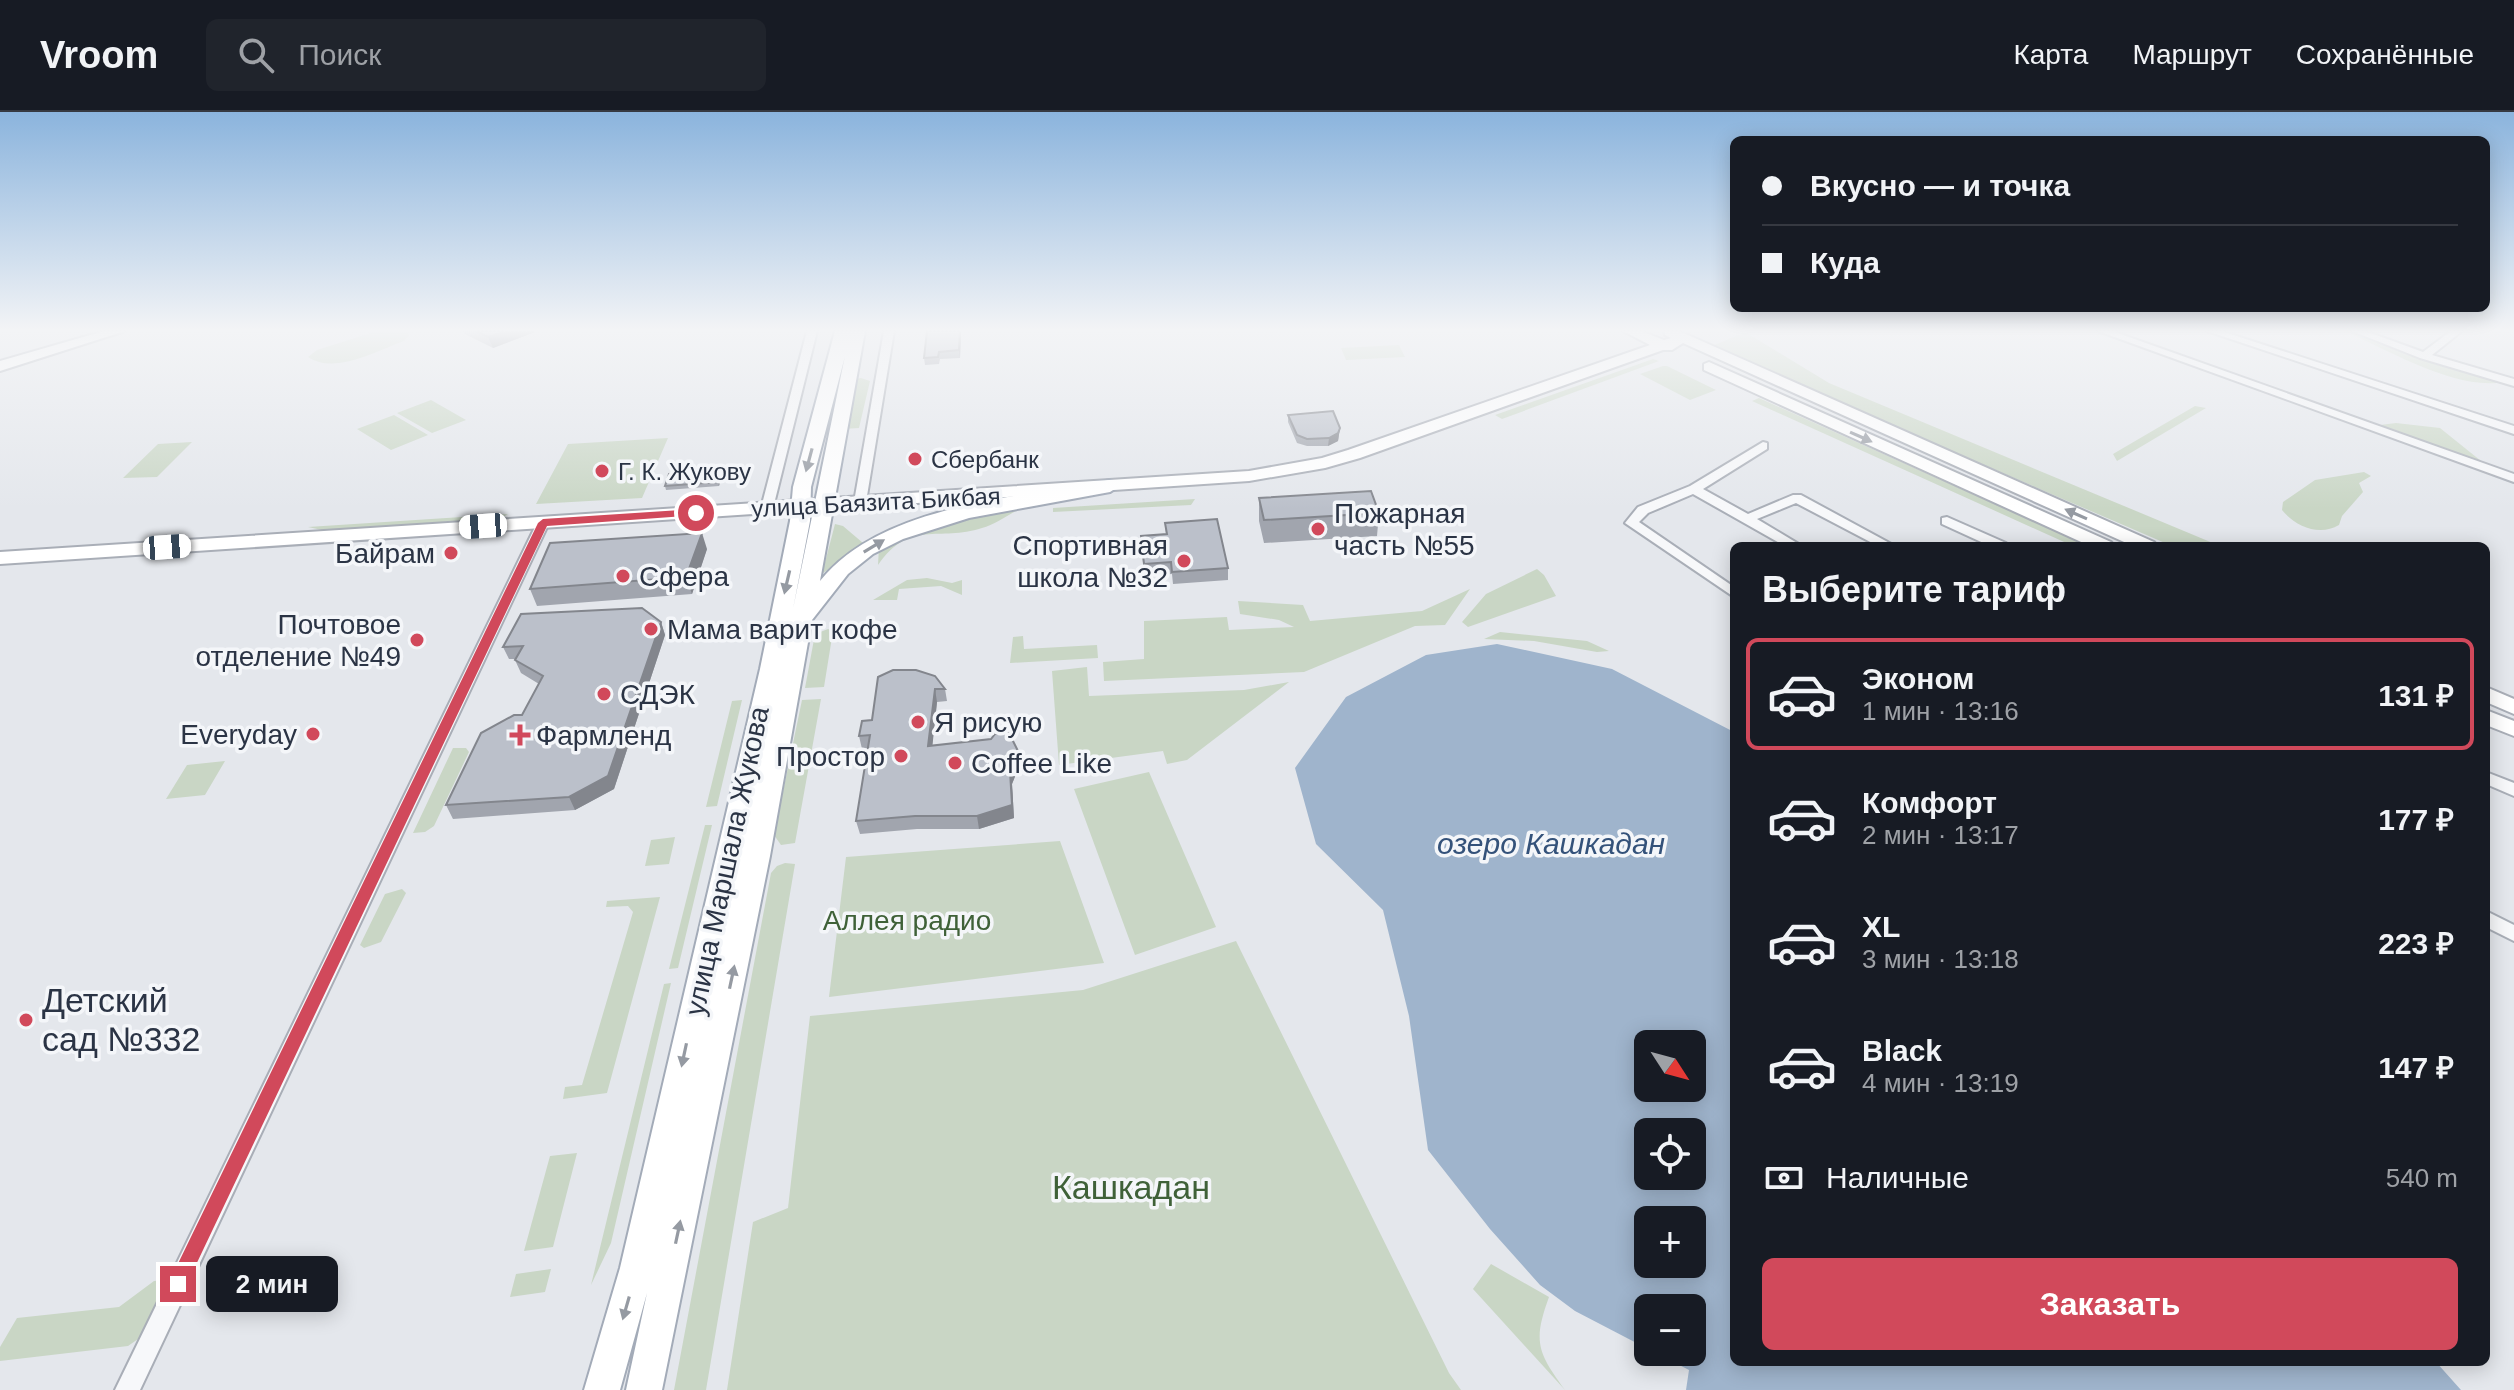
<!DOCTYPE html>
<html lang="ru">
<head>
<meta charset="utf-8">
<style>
	:root { --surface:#171b24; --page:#20242c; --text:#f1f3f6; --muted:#9ea1a6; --line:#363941; --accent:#d1495b }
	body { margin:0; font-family:Helvetica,sans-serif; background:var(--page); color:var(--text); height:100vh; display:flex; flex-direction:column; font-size:30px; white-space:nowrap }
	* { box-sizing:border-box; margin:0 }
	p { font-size:26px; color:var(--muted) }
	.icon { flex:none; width:44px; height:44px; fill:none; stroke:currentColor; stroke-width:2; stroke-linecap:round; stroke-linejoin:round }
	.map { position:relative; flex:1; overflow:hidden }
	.side { position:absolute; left:1730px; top:430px; width:760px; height:824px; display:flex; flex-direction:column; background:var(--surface); border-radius:12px; box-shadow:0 4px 20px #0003 }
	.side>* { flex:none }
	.guide { position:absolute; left:1730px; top:24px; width:760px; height:176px; border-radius:12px; box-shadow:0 4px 20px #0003; display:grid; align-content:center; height:176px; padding:0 32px; background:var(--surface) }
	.needle { width:52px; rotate:126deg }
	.controls { position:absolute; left:1634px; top:918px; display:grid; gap:16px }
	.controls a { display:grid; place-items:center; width:72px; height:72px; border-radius:12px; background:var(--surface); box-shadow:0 4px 20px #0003; font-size:40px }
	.end { position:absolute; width:36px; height:36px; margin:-18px; border:10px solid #d1495b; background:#fff; box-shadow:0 0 0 4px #fff }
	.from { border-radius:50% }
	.bubble { position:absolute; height:56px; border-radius:12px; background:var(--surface); box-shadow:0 4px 20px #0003; font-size:26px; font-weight:800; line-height:56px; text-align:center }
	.car { position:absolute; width:24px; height:48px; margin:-24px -12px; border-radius:10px; box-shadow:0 0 6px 2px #0007; background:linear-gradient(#fff 24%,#345 0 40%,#fff 0 76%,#345 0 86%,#fff 0) }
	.guide b { display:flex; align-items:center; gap:28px; height:76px; font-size:30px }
	.guide b+b { border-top:2px solid var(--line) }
	.guide i { width:20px; height:20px; background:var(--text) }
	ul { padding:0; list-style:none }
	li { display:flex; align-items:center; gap:24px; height:112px; margin:0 16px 12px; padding:0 16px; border:4px solid transparent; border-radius:12px }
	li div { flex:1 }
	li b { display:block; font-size:30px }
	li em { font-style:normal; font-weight:800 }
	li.active { border-color:var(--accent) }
	li>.icon { width:72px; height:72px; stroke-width:1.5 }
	h2 { padding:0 32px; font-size:36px; line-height:96px }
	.pay { display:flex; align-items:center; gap:20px; height:88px; padding:0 32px; font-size:30px }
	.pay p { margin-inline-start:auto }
	.primary-button { display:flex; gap:16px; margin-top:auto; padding:16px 32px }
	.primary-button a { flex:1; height:92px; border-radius:12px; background:var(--accent); color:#fff; font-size:32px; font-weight:800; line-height:92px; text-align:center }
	header { display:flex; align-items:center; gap:48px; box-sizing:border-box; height:112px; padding:0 40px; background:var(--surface); border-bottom:2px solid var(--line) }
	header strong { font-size:38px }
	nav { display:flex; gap:44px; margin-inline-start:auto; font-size:28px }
	.search { width:560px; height:72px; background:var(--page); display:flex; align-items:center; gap:20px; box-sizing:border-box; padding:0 28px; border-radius:12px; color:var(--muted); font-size:30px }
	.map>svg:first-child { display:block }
	.green { fill:#c9d6c5 }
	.water { fill:#9fb4cc; fill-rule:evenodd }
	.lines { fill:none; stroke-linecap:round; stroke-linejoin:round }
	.minor-casing { stroke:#a9aeb7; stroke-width:4 }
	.secondary-casing { stroke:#a9aeb7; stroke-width:4 }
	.primary-casing { stroke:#a3abb8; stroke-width:4 }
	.minor { fill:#f7f8fa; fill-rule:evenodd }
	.secondary { fill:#fff; fill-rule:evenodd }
	.primary { fill:#fff; fill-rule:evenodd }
	.wall { fill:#a1a5ae }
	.shaded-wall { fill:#83868d }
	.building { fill:#bbc0ca; stroke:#83868d; stroke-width:2 }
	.oneway { fill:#959aa2 }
	.route { fill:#d1495b }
	.poi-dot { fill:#d1495b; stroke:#f4f6f9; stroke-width:3 }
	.labels { text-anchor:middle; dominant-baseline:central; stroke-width:7; stroke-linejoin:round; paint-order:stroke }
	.far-poi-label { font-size:24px; fill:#2b3445; stroke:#f4f6f9; text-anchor:start }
	.far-street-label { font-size:24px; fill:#2b3445; stroke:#f4f6f9 }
	.poi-label { font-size:28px; fill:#2b3445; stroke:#f4f6f9; text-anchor:start }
	.street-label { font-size:28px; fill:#2b3445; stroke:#f4f6f9 }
	.park-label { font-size:28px; fill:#3f6138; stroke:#f4f6f9 }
	.water-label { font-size:30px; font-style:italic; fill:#34527a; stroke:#f4f6f9 }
	.near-poi-label { font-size:34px; fill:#2b3445; stroke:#f4f6f9; text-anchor:start }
	.near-park-label { font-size:34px; fill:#3f6138; stroke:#f4f6f9 }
</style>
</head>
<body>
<header>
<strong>Vroom</strong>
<div class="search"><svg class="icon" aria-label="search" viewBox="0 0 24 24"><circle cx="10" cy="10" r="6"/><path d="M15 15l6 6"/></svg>Поиск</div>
<nav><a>Карта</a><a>Маршрут</a><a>Сохранённые</a></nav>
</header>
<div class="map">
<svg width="2514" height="1278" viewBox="0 0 2514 1278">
	<rect width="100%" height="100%" fill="#e4e7ec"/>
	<path class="green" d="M377,219H402L410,222L404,229C376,239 335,263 308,245L317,238Z
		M2345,219H2352L2504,270C2456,279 2388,238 2345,219Z
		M1745,220L1829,271L2220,434H2172L1710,235Z
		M1399,233L1405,245L1346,248L1341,236Z
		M1653,247L1659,249L1502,307L1495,303Z
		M1663,254H1667L1716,278L1690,288L1640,262Z
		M861,266L870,269L859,316L843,317L855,267Z
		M1759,286L2088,434H2073L1752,289Z
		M431,288L466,308L432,321L397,301Z
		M2195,294L2206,296L2117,349L2113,342Z
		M394,303L428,323L391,338L357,317Z
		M2396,311L2440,316L2486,353L2386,319L2380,313Z
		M668,326L642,386L536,392L568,332Z
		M192,330L157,365L123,366L158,332Z
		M2364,360L2371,364L2359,371L2363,380L2342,404L2339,413C2319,425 2295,414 2282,398L2283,390L2315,368Z
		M1195,387L1191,393L1053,400V396Z
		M1016,399C1005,405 993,413 982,416C939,430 910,407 878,453L879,435L959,407Z
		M508,402L501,406L322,418L308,415Z
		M835,412L843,414L863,431L822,462Z
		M1537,457L1544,463L1556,484L1468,515L1462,510L1486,482Z
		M927,466L952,471L962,468V483L941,474L899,477L897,488H873L907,468Z
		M1470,477L1445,513L1415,514L1304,560L1104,569L1103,550L1144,547V509L1227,505L1229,518L1294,515L1279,508L1240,502L1238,489L1303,493L1310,509L1422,499Z
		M828,517L833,519L824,575L805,576L815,522Z
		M1500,520L1587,529L1609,539L1597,540L1534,529L1484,527Z
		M1023,524L1024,537L1097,533L1098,546L1010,551L1013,525Z
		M1087,555L1089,584L1244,578L1289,570L1187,648L1167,652L1163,639L1059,653L1052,559Z
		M821,587L795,731L781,733L774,723L802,588Z
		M742,588L717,694L706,695L732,589Z
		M453,636H466L469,640L434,714L425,720L413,721Z
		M225,649L205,683L166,687L187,653Z
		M1149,660L1216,815L1135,843L1074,677Z
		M705,713H712L678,856L669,857Z
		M675,725L669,752L645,754L651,728Z
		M1060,729L1104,851L829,885L846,745Z
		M785,751L795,752L706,1278H674L771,761L777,754Z
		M402,777L406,781L381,830L364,836L360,833L385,782Z
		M660,785L607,981L563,987L565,975L582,973L633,800L628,794L606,795L607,789Z
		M1236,829L1449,1261L1461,1278H727L753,1110L788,1096L810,904L1083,878Z
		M671,871L611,1131L591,1173L664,872Z
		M577,1041L553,1135L524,1139L550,1044Z
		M1491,1152L1549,1185C1533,1229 1537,1240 1565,1278L1473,1177Z
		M551,1157L545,1180L510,1185L516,1162Z
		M164,1168L169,1172L141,1225L128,1234L0,1249V1235L17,1206L119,1195L154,1169Z"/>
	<path class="water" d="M1497,532L1612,557L1734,620V1250H2436L2461,1278H1686L1689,1258L1654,1240H1692V1196H1648V1237L1575,1199L1540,1173L1490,1117L1428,1038L1409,904L1383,798L1316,732L1295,656L1346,585L1426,543ZM1648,932H1692V976H1648ZM1648,1020H1692V1064H1648ZM1648,1108H1692V1152H1648Z"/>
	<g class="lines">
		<defs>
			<path id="minor" d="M807,219H817L773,396L767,400L761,396Z
				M884,219H894L866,390L860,394L854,390Z
				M2098,219H2112L2514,362V370Z
				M2207,219H2221L2514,314V322Z
				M2352,219H2365L2423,240L2451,219H2462L2432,243L2514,267V274L2420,246Z
				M1763,330L1767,331V337L1703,377L1748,402L1793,383H1801L1895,434H1878L1796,391L1757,407L1802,434H1785L1693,382L1648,401L1639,410L1734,475V485L1625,411L1638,395L1690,374Z
				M1947,405L2006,431L2008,434H1990L1942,412V406Z
				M543,407L549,411L140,1278H115L537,411Z
				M2486,660L2514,671V684L2486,672Z
				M2486,799L2514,813V829L2486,815Z"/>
			<path id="secondary" d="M104,219H125L0,259V249Z
				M1623,219H1641L1664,228L1671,226L1665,223L1664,219H1679L2154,430L2157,434H2133L1683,231L1672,238H1663L1360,346L1325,356L1249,369L0,452V440L1249,359L1322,346L1348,338L1650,233Z
				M1709,250L2111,430L2114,434H2090L1704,258V252Z
				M2486,575L2514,587V602L2486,590Z
				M2486,598L2514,609V624L2486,613Z"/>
			<path id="primary" d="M835,219H865L820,469C882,392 1019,386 1110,368L1119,374L1110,380L969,406L903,427L873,442L848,462L812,508L770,744L662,1278H626L647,1181L620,1278H584L620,1156L760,557L790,409L793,375ZM845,244L793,497L810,409L811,375Z"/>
		</defs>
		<use href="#minor" class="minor-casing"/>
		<use href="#secondary" class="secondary-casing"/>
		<use href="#primary" class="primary-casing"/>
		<use href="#minor" class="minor"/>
		<use href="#secondary" class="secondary"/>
		<use href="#primary" class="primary"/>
	</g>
	<path class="wall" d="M463,219H534L535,220L493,236L465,222Z
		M927,219H961L960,246L940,247L939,252L925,253L924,246Z
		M1288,303L1340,316L1338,329L1328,334H1307L1297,331L1288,310Z
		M722,362L719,374L666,378L665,374Z
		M1259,386L1379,401L1377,424L1264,431L1259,409Z
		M1165,411L1228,456V468L1173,472L1172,462L1144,464L1141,424L1166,422Z
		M707,437L692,482L537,494L530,477Z
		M661,510L665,523L614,677L575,698L453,707L446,693L522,603L539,572L521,561L515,548L516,547H509L503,535Z
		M878,565L945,577L947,589L937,590L932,634L1020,652L1012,672L1014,706L979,717H917L860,722L856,709L868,636L862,637L859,624L872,608Z"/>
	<path class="shaded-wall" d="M506,219H534L535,220L493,236L488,225Z
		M960,219H961L960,246L959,238Z
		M1340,316L1338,329L1328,334L1329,326Z
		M721,358L722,362L719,374L718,370Z
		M702,421L707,437L692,482L686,465Z
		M661,510L665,523L614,677L575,698L569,685Z
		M935,577L937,590L931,647L928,634Z
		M1018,639L1020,652L1012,672L1014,706L979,717L977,704Z"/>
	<path class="building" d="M476,219H506L488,225Z
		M927,219H960L959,238L939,240L938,245L924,246Z
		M1333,299L1340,316L1338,321L1329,326L1307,327L1297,323L1288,303Z
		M721,358L718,370L665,374L669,362Z
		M1371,379L1379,401L1264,408L1259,386Z
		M1217,407L1228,456L1172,460L1171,450L1144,452L1141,424L1167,422L1165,411Z
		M702,421L686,465L530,477L550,431Z
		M642,496L661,510L608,664L569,685L446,693L481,621L514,603H522L543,564L515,548L523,534L503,535L521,502Z
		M893,558H916L935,564L945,577H935L928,634L991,627L995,622L1009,621L1018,639L1010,659L1012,693L977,704H915L856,709L870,623L859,624L862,609L872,608L878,565Z"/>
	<defs><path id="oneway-solid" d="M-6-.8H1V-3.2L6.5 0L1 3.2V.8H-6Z" transform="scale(2)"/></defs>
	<g class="oneway">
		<use href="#oneway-solid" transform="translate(1861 325) rotate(24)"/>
		<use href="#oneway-solid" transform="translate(809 348) rotate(105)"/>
		<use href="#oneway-solid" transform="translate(2076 402) rotate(-156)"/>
		<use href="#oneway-solid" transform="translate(874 434) rotate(-31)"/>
		<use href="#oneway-solid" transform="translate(787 470) rotate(103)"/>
		<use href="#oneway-solid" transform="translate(732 865) rotate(-78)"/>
		<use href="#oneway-solid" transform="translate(684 943) rotate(102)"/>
		<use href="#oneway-solid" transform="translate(678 1120) rotate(-78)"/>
		<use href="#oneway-solid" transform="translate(626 1196) rotate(106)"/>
	</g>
	<linearGradient id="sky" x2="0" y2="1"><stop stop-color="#8bb4dd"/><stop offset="0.55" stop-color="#f3f4f6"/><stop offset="1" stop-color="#f3f4f6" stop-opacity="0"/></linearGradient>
	<rect width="2514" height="397" fill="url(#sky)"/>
	<path class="route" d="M696,397L701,401L699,403L547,414L184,1178L178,1181L171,1178L168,1172L171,1166L538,411L543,407Z"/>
	<g class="poi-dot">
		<circle cx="915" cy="347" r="8"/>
		<circle cx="602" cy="359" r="8"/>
		<circle cx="1318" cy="417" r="8"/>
		<circle cx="451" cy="441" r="8"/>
		<circle cx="1184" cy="449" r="8"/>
		<circle cx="623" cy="464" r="8"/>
		<circle cx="651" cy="517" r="8"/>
		<circle cx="417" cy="528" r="8"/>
		<circle cx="604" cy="582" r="8"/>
		<circle cx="918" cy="610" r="8"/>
		<circle cx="313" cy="622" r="8"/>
		<path d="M516 611h8v8h8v8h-8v8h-8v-8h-8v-8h8z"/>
		<circle cx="901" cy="644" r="8"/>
		<circle cx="955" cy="651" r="8"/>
		<circle cx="26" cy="908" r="8"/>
	</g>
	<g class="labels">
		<g class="far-poi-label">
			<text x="931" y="347">Сбербанк</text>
			<text x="618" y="359">Г. К. Жукову</text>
		</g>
		<g class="far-street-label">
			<text transform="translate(876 390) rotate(-3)">улица Баязита Бикбая</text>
		</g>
		<g class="poi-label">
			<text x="1334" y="401">Пожарная<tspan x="1334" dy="32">часть №55</tspan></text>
			<text x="1168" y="433" text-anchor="end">Спортивная<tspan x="1168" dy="32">школа №32</tspan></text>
			<text x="435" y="441" text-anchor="end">Байрам</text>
			<text x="639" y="464">Сфера</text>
			<text x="401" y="512" text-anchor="end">Почтовое<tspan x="401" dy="32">отделение №49</tspan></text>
			<text x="667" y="517">Мама варит кофе</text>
			<text x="620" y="582">СДЭК</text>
			<text x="934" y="610">Я рисую</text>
			<text x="297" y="622" text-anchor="end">Everyday</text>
			<text x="536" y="623">Фармленд</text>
			<text x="885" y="644" text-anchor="end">Простор</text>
			<text x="971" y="651">Coffee Like</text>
		</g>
		<g class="street-label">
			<text transform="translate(727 749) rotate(-78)">улица Маршала Жукова</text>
		</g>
		<g class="park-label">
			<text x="907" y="808">Аллея радио</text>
		</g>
		<g class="water-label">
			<text x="1551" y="731">озеро Кашкадан</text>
		</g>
		<g class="near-poi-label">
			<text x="42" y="888">Детский<tspan x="42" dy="39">сад №332</tspan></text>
		</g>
		<g class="near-park-label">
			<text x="1131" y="1075">Кашкадан</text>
		</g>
	</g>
</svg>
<div class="controls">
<a><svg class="needle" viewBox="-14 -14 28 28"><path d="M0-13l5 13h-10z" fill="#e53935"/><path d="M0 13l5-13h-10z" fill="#9ea1a6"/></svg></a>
<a><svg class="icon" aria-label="locate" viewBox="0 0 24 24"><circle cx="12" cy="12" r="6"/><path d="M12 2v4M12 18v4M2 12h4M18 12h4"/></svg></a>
<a>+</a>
<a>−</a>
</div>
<i class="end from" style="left:696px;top:401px"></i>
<i class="end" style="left:178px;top:1172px"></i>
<div class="bubble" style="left:206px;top:1144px;width:132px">2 мин</div>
<i class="car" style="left:483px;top:414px;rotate:266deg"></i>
<i class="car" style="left:167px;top:435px;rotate:86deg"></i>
<div class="guide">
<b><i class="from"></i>Вкусно — и точка</b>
<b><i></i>Куда</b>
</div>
<section class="side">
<h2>Выберите тариф</h2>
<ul>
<li class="active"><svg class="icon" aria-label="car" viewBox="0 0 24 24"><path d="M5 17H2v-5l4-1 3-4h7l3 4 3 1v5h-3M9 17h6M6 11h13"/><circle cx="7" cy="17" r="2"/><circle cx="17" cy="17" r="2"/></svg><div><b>Эконом</b><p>1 мин · 13:16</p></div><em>131 ₽</em></li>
<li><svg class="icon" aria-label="car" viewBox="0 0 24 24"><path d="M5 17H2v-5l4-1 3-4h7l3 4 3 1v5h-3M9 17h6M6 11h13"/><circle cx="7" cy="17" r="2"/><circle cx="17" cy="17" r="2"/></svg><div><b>Комфорт</b><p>2 мин · 13:17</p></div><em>177 ₽</em></li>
<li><svg class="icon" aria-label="car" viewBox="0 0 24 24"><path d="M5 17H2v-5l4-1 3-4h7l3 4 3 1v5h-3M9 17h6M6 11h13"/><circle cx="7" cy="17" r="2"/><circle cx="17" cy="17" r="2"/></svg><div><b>XL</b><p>3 мин · 13:18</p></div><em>223 ₽</em></li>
<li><svg class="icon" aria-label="car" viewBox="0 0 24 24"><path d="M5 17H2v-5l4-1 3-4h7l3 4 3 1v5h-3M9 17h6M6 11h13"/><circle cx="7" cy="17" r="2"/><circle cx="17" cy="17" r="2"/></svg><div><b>Black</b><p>4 мин · 13:19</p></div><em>147 ₽</em></li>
</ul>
<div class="pay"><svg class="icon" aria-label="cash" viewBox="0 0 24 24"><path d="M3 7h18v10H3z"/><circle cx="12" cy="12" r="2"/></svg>Наличные<p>540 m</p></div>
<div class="primary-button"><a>Заказать</a></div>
</section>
</div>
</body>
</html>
